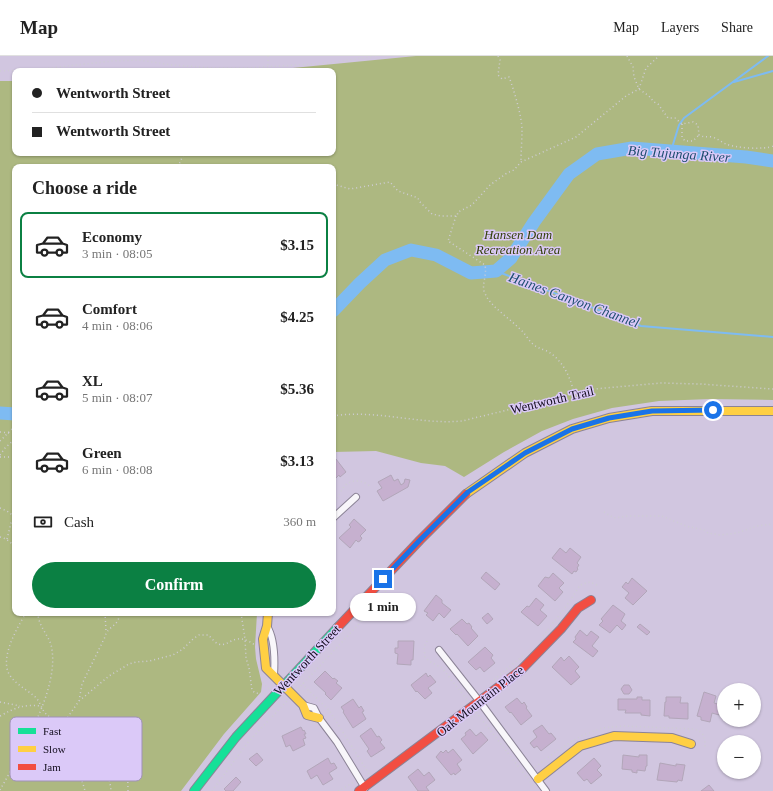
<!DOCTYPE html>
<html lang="en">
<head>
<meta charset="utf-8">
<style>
	:root { --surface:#fff; --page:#f2f2f2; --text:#222; --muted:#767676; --line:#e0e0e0; --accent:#0b8043 }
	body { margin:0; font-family:"Times New Roman",serif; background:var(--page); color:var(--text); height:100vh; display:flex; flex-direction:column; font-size:15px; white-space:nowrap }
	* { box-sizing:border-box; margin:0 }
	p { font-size:13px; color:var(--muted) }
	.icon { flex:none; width:22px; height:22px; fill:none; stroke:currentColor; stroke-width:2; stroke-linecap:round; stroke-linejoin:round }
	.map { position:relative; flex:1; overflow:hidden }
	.side { position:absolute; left:12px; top:108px; width:324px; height:452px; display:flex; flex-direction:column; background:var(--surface); border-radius:8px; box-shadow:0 1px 3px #0004 }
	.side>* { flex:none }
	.guide { position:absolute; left:12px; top:12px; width:324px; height:88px; border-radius:8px; box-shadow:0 1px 3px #0004; display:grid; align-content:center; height:88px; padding:0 20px; background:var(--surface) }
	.controls { position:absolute; left:717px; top:627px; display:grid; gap:8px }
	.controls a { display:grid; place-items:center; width:44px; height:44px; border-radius:50%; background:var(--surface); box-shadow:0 1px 3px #0004; font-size:20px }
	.end { position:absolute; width:18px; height:18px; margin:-9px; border:5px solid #1a73e8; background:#fff; box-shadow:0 0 0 2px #fff }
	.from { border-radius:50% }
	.bubble { position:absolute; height:28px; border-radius:14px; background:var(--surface); box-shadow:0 1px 3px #0004; font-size:13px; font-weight:700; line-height:28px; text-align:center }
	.guide b { display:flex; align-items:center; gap:14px; height:38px; font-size:15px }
	.guide b+b { border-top:1px solid var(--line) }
	.guide i { width:10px; height:10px; background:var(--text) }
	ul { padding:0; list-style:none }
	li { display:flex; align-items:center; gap:12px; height:66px; margin:0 8px 6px; padding:0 12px; border:2px solid transparent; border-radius:8px }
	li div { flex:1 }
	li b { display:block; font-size:15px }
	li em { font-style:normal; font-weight:700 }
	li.selected { border-color:var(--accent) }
	li>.icon { width:36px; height:36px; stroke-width:1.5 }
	h2 { padding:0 20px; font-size:18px; line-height:48px }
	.pay { display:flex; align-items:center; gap:10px; height:44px; padding:0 20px; font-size:15px }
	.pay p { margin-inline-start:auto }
	.action { display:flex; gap:8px; margin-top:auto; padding:8px 20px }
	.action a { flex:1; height:46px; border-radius:24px; background:var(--accent); color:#fff; font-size:16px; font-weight:700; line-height:46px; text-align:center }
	header { display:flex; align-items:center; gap:24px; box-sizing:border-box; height:56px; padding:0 20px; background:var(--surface); border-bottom:1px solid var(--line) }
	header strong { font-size:19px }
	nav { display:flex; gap:22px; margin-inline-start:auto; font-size:14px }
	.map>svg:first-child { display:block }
	.green { fill:#adb881 }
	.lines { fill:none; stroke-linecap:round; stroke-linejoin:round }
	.stream { stroke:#7ebbf2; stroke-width:2 }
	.river { stroke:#7ebbf2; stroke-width:13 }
	.building { fill:#c6b0cf; stroke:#b2a6b9 }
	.street-casing { stroke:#8b8396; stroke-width:8 }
	.fast-casing { stroke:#8b8396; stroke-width:10 }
	.slow-casing { stroke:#8b8396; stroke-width:10 }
	.jam-casing { stroke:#8b8396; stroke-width:10 }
	.path { stroke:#cfcdd4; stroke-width:1.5; stroke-dasharray:1 3; stroke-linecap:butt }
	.street { stroke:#f8f6fa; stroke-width:6 }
	.fast { stroke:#16e098; stroke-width:8 }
	.slow { stroke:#ffcf43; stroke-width:8 }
	.jam { stroke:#f24e42; stroke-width:8 }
	.route { stroke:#1a73e8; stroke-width:5 }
	.labels { text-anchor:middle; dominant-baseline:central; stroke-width:3; stroke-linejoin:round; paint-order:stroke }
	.park-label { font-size:13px; font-style:italic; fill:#323f08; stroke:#dbc9f8 }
	.street-label { font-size:13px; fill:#130d1d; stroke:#dbc9f8 }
	.water-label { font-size:14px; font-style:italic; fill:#1c4d6f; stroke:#dbc9f8 }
	.key { fill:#dbc9f8; stroke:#9f91b6; stroke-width:1 }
	.key-label { font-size:11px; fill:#130d1d }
</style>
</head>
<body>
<header>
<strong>Map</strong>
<nav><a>Map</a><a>Layers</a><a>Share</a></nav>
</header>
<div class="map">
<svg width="773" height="735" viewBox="0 0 773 735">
	<rect width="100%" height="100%" fill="#d1c6e0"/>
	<path class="green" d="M416,0H773V344L710,343L659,345L612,352L573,363L542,375L504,396L464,421L445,410L421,407L376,395L333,396V111H15V557H257L255,591L256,603L262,628L261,636L224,678L181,735H0V25H15V97H333V15H262Z"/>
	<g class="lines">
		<path class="stream" d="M734,26L773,15
			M671,95L679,69L684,62L768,0
			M496,215L641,270L773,281"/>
		<path class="river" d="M333,255L360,227L385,204L411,194L436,199L471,217L496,215L511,202L534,166L569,118L597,98L632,92L746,101L773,105
			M0,357L15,358"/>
	</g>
	<path class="building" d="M336,403L346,416L340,421L339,419L333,425V406Z
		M391,419L394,425L398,423L401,429L404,427L405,423L410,424L408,431L383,445L377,435L382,432L378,426Z
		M354,463L366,474L360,480L362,482L360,485L358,486L356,484L350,492L339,482L351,471L349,469Z
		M560,492L566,497L570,492L581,501L577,507L579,509L577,512L578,513L576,516L574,515L572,518L552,502Z
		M486,516L500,528L495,534L481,522Z
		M553,517L564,527L559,532L563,536L555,545L538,530L545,521L549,522Z
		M632,522L647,535L633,549L625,542L629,537L622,531L626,526L628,528Z
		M436,539L442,544V547L451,554L444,562L439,557L433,565L426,559L428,557L424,555Z
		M536,542L544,549L540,554L547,560L538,570L521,556L527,550L529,551Z
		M613,549L625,558L621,565L626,569L622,574L617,569L610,577L599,569L603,565L601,563Z
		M488,557L493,563L487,568L482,562Z
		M462,563L467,568L469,567L472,571L471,572L478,580L468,590L457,578L456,579L450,573Z
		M640,568L650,576L647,579L637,571Z
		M580,574L587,580L591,575L599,581L592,590L598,595L593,601L573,586L576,583L575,581Z
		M398,585H414L413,604H411V609L397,608L398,598L395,597V592H398Z
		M485,591L493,599L491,602L495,607L484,616L480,611L476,614L468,606Z
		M569,600L579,611L575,615L580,621L571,629L552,611L561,601L564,605Z
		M325,615L333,623L334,622L338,625L336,627L342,632L331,644L325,638L326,637L314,626Z
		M426,617L428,621L430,619L436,626L428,632L432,637L425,643L417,635L416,636L411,629Z
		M624,629H629L632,634L629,638H624L621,633Z
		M704,636L716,640L714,647L721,649L719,659L712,657L710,666L701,664V661L697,660Z
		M637,641H642V644H650V660L641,659V657H625L626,654H618V643H637Z
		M666,641H681L680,647H688V663L669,662V660H664L665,646H666Z
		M517,642L522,648L524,646L527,651L526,652L532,660L521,669L511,656L510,657L505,651Z
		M353,643L359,652L361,650L364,655L362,656L366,663L353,672L343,656L344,655L341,651Z
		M542,669L549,678L551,677L556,683L541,695L537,690L534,692L530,687L537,681L533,675Z
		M301,671L303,675L304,674L306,678H304L306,682L303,683L305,689L293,695L290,689L286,691L282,680Z
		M371,672L377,681L379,680L382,684L380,686L385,692L371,701L367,695L369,693L360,680Z
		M470,673L476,680L481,676L488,684L473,698L461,683L466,679L465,677Z
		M453,693L462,704L457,708L461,714L455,719L454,717L451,719L436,701L441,695L443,697L446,694L448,697Z
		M257,697L263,704L256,710L249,703Z
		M623,699L639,701V699H647V710H646L645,715L637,714V717L632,716V714L622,713Z
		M328,702L331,708L334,707L337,712L329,717L333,723L323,729L317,719L311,723L307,715Z
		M594,702L601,710L597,714L602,719L591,728L587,723L584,725L577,717Z
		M660,707L676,710V708L685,709L682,725L678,724L677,726L657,724Z
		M418,713L424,720L429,716L435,724L426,731L429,735H418L408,721Z
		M236,721L241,726L233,735H226L224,733Z
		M709,729L714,735H701Z"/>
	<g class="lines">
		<defs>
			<path id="street" d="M333,462L356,441
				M267,570C275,583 275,603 274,619
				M439,594L480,646L546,735
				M303,649L314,652L319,662L337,686L365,732"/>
			<path id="fast" d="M194,735L236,681L338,571"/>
			<path id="slow" d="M466,438L525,397L572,373L609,362L652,355H773
				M268,557L267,570L263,583L266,612L303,649L307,659L319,662
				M538,723L580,690L614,680L672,682L691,688"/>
			<path id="jam" d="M338,571L420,484L466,438
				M359,735L521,614L561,573L578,552L591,544"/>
		</defs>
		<use href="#street" class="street-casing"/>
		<use href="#fast" class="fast-casing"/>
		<use href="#slow" class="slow-casing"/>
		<use href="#jam" class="jam-casing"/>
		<path class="path" d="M268,0V10
			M498,0L500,4L498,19L502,23L509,21C514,34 522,61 522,74C522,84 521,95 521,106
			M627,0L633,11L634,21L639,33L649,40L654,46L658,48L668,62H675L682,68L693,66L698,69L699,79C704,82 707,80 712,81C717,82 721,86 726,88C735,92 765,94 773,90
			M0,15L41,13L112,5L139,4L172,9L216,12H245L328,7L375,0
			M682,68V81L685,85H693L699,79
			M178,111L184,97
			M333,128L350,133L390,126L398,135L418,142L419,145L432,158L441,160H457L458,156L472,149L490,129L507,117L514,114L521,106L576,81L626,40L639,33L646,12L659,0
			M456,160L448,185L485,209C487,219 482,228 484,235C488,246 496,252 504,259C510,264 516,269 522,275C526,279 529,285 534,289C538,292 542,293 547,295C563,304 571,322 574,338
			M333,360C376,353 419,369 462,365L594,333L661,327L700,328L773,333
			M0,376L9,377
			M0,385L15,370
			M0,399L5,392L15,383
			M0,401H15
			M333,449C338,444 339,438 343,432C350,422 362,424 370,430
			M0,452L7,455L15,461
			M604,456L614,462L628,460H662L686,470L704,474L708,477L720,479L737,477L757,470L773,468
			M0,481L6,483L15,490
			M7,483L11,467L15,462
			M26,557C17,572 0,601 9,618C15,628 26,633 34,640C40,644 41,653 46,658C53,665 69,670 77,676C94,687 110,715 111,735
			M105,557L106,575
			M241,557L245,583L246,602L249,612L252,634L255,637L267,638
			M258,573L259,557
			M543,580L570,545L580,529L590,526L597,529
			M427,585L424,591L425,601L429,605L442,612L468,645
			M262,618L263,626L270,634
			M491,626L525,598
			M303,627L304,630L329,654L369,718
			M298,633L386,539L385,533
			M79,645L109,620L129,608L136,606L149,605L173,599L183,593L193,583L199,579H208C211,581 214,586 218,588C230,592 234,573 256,590
			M0,646L20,650
			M476,656L535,732
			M0,660C15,652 23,648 41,650
			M63,668L79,645L82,628L105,581C107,570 118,572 120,557
			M72,671C85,671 123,670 127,686L128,735
			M21,698C53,674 78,706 85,735
			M19,700C34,671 57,627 52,594C51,581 38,571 38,557
			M71,703C79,693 80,691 81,678
			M535,711L558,694L581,680L602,672L623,670L694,673C704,676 705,681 705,691
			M0,734L19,700
			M212,735L249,685L288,644
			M338,735L354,726"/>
		<use href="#street" class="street"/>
		<use href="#fast" class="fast"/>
		<use href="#slow" class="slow"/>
		<use href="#jam" class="jam"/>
	</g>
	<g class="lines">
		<path class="route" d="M383,523L420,484L468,436L525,397L572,373L609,362L652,355L713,354"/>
	</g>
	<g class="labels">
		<g class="park-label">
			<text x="518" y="178">Hansen Dam<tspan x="518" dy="15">Recreation Area</tspan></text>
		</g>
		<g class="street-label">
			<text transform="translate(552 344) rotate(-13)">Wentworth Trail</text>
			<text transform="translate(307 604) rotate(-47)">Wentworth Street</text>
			<text transform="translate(480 645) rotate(-38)">Oak Mountain Place</text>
		</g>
		<g class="water-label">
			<text transform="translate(679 98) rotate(4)">Big Tujunga River</text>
			<text transform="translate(574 244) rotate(20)">Haines Canyon Channel</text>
		</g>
	</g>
	<rect x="10" y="661" width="132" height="64" rx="6" class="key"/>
	<rect x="18" y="672" width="18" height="6" fill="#16e098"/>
	<rect x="18" y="690" width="18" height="6" fill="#ffcf43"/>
	<rect x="18" y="708" width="18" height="6" fill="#f24e42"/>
	<g class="key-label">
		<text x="43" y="679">Fast</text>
		<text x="43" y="697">Slow</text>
		<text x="43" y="715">Jam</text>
	</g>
</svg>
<div class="controls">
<a>+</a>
<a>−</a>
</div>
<i class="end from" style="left:713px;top:354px"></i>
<i class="end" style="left:383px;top:523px"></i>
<div class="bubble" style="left:350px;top:537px;width:66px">1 min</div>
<div class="guide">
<b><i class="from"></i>Wentworth Street</b>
<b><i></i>Wentworth Street</b>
</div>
<section class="side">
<h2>Choose a ride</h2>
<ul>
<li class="selected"><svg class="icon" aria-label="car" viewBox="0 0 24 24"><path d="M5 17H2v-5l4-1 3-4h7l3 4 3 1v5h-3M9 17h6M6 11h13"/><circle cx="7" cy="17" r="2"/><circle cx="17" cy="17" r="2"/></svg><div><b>Economy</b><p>3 min · 08:05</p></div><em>$3.15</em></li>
<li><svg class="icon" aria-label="car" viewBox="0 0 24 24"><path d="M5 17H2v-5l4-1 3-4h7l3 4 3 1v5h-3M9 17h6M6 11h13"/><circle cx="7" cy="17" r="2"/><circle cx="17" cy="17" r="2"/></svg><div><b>Comfort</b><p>4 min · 08:06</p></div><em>$4.25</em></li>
<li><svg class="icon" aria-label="car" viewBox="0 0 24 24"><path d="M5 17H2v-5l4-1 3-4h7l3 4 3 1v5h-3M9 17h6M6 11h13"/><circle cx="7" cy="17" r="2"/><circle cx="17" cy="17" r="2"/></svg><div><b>XL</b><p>5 min · 08:07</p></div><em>$5.36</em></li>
<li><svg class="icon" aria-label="car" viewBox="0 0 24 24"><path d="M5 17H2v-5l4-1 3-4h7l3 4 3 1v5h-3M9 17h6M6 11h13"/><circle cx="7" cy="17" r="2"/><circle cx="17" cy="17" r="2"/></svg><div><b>Green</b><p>6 min · 08:08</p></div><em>$3.13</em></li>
</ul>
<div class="pay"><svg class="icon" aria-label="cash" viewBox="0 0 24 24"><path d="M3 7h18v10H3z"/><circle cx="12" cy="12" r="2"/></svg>Cash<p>360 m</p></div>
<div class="action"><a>Confirm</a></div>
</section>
</div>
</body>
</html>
